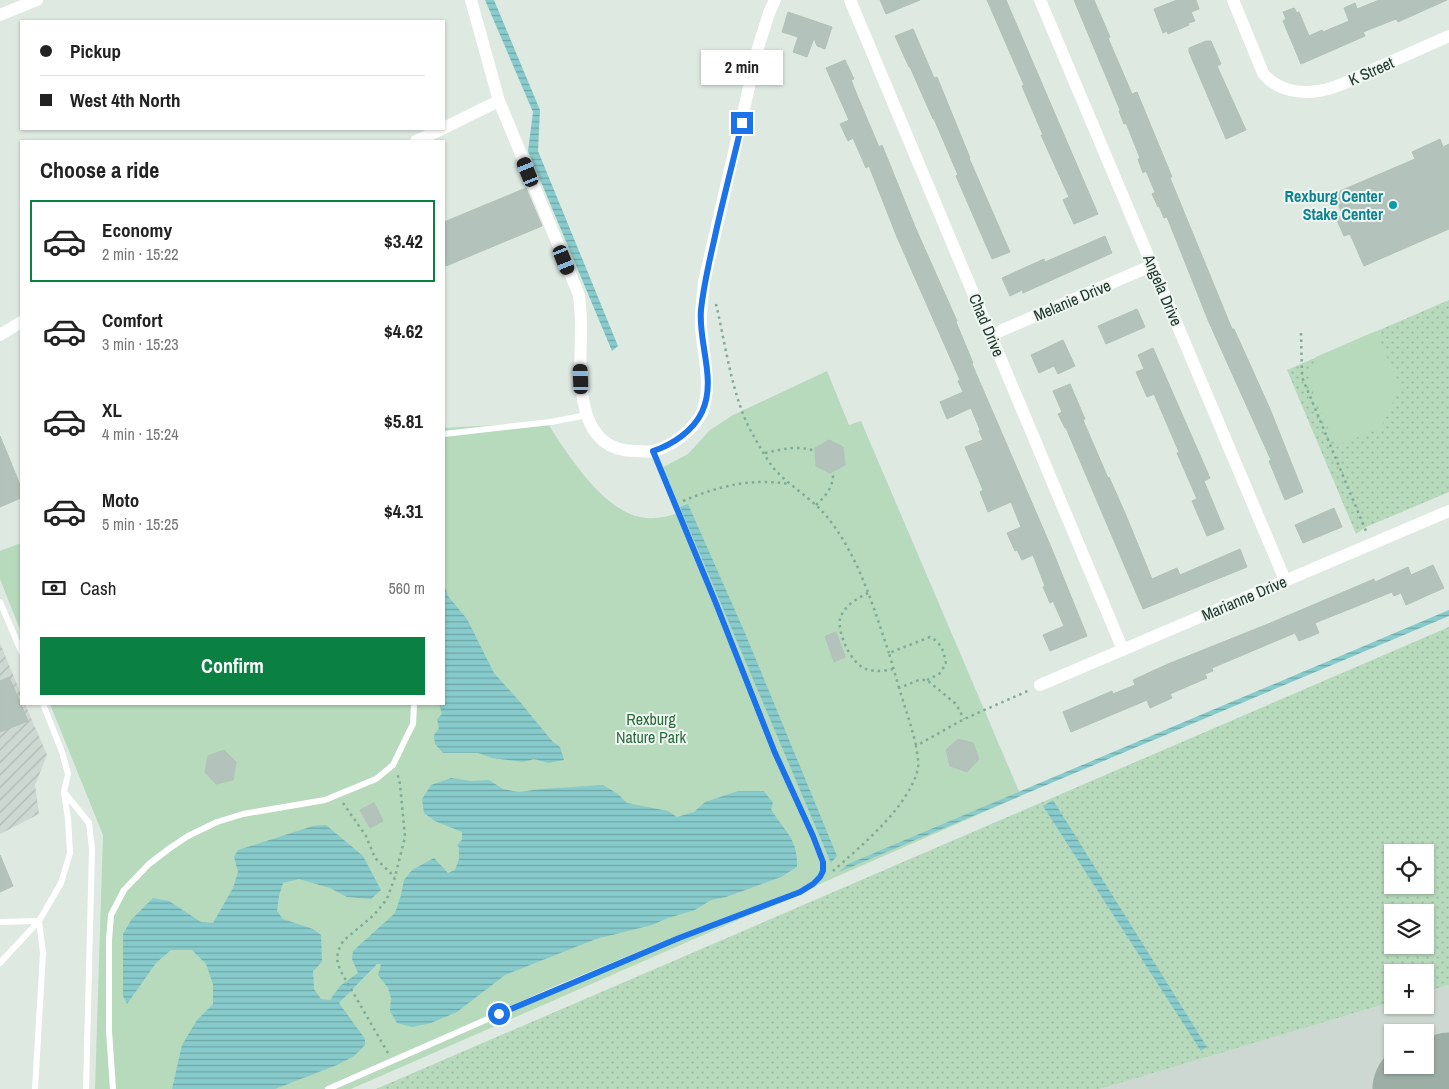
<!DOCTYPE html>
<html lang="en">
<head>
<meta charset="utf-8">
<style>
	:root { --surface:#fff; --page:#f6f6f6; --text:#222; --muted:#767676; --line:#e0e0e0; --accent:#0b8043 }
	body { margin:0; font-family:"Archivo Narrow",sans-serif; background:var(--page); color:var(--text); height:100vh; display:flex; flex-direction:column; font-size:19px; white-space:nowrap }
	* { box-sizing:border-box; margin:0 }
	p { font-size:16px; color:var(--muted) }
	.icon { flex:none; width:28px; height:28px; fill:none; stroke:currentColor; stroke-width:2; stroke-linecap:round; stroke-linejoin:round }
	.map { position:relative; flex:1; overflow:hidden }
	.panel { position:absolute; left:20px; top:140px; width:425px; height:565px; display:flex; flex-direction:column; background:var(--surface); border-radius:0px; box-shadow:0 1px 4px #0004 }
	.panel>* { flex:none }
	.banner { position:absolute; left:20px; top:20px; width:425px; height:110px; border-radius:0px; box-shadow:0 1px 4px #0004; display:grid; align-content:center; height:110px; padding:0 20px; background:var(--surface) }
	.tools { position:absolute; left:1384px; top:844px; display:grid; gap:10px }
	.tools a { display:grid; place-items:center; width:50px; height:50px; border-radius:0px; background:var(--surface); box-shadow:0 1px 4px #0004; font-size:25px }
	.end { position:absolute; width:22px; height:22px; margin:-11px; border:6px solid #1a73e8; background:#fff; box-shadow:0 0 0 2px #fff }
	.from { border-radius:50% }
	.bubble { position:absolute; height:35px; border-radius:0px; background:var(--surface); box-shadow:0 1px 4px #0004; font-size:16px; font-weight:700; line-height:35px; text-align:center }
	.car { position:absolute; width:15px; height:30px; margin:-15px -8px; border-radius:6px; box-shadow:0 0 4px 1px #0007; background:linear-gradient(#222 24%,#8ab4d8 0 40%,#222 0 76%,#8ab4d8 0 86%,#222 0) }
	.banner b { display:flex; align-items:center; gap:18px; height:48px; font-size:19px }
	.banner b+b { border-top:1px solid var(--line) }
	.banner i { width:12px; height:12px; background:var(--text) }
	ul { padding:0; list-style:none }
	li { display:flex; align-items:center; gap:15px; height:82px; margin:0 10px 8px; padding:0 10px; border:2px solid transparent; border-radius:0px }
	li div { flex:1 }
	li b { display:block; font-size:19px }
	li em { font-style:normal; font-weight:700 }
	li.current { border-color:var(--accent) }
	li>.icon { width:45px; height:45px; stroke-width:1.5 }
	h2 { padding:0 20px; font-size:22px; line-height:60px }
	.pay { display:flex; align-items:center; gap:12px; height:55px; padding:0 20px; font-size:19px }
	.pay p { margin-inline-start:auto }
	.button { display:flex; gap:10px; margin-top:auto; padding:10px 20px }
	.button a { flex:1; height:58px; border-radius:0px; background:var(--accent); color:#fff; font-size:20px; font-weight:700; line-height:58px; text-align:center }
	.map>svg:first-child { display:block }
	.built { fill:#ccd8d1; fill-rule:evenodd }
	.industrial { fill:url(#industrial-furrows) }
	.grass { fill:url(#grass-dots); fill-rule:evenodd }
	.park { fill:#b7d9bc }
	.water { fill:url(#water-rules) }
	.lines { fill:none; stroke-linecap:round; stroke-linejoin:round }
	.runway { stroke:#9caea6; stroke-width:95 }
	.building { fill:#b3c3bb; stroke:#b1c2b8 }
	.path { stroke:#80ab97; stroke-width:2.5; stroke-dasharray:2.5 4; stroke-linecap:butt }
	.lane { stroke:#fff; stroke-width:6 }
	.street { stroke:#fff; stroke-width:12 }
	.route { stroke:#1a73e8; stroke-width:6 }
	.culture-dot { fill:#0f9aa8; stroke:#eef6f1; stroke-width:2 }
	.labels { text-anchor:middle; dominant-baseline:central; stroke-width:4; stroke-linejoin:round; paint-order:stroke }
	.street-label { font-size:16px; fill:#20372e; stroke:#eef6f1 }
	.culture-label { font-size:16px; font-weight:bold; fill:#0d838f; stroke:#eef6f1; text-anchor:end }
	.park-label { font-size:16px; fill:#2d6b3d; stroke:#eef6f1 }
</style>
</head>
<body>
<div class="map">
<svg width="1449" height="1089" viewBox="0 0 1449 1089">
	<defs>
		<pattern id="industrial-furrows" width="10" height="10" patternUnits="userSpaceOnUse" patternTransform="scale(1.25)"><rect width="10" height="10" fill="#ccd8d1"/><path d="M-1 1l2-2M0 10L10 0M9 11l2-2" fill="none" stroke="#afbab4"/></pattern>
		<pattern id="grass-dots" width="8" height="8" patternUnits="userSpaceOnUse" patternTransform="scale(1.25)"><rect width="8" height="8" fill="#b7d9bc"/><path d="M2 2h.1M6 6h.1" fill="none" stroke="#9dbba2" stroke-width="1.8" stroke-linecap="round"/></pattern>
		<pattern id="water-rules" width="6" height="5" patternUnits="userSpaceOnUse" patternTransform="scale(1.25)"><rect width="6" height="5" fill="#88cbcc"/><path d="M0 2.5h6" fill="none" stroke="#6fa6a6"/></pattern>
	</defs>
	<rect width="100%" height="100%" fill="#dee9e2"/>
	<path class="built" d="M1449,985V1089H1100L1392,1002V1005H1425V992ZM1392,1032H1425V1065H1392Z"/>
	<path class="industrial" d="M0,643L21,694V704H25L47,755L35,785L39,814L0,834Z"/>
	<path class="grass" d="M1449,300V492L1366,527L1356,534L1287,370Z
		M1449,627V985L1425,992V972H1392V1002L1100,1089H376ZM1392,852H1425V885H1392ZM1392,912H1425V945H1392Z"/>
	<path class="park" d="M1376,331L1400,387L1381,428L1336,446L1308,380L1316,357Z
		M827,371L849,425L861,421L1021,796L351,1089H95L103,835L50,704H444V428L547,422C566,453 603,510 640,517C653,520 666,517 679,513L660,469L688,454L710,430L733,415Z
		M21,543V632L0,579V551Z"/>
	<path class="water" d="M485,0H494L540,110L538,151L618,346L612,351L528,151L533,112Z
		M688,504L745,633L837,856L831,863L680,507Z
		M444,584L448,596L467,619L494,673L521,703L552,741L560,747L564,760L548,763L534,759L523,762L492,758L478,753H443L435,744L434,735L439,728L437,719L442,714L439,704H444Z
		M1449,610V616L839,872L848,864Z
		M451,778L471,781L489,780L503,789L519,792L541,789L603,785L618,794L627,803L668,811L677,817L694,812L705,802L738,791H764L773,803L771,809C784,832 798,837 797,867L781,877L726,897L711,900L695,910L668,918L652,925L596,939L505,975L457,1012L431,1023L412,1027L397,1023L390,1011L391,998L388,988L378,975L381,964H377L339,1003L365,1039V1045L354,1056L337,1065L275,1089H172L182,1045L197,1020L213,1004V984L206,964L192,950H171L156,963L127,1004L123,996V934L131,920L153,898L169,901L201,922L213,923L233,888L238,872L234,857L238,850L313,826L326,825L363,856L381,890L371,899L347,897L330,888L299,879L283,883L279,896L277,911L283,919L313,929L321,935L322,962L313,971L314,989L321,999L330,1000L340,986L358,973L352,959L353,951L395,913L401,895L404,880L412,870L434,858L448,873L455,870L459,859V847L457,845L462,840V832L435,821L424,813L422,799L431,785Z
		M1053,800L1207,1047L1201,1051L1043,806Z"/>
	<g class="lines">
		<path class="runway" d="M1420,1089L1449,1080"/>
	</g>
	<path class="building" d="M880,0H920L886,14Z
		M987,0H1006L1098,214L1074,224L1063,200L1069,197L1041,135H1043L1022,86L1024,85Z
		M1074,0H1094L1110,37L1108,38L1132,94L1137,92L1172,177L1170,178L1207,268L1232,329H1234L1270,409L1303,492L1285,500L1269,461L1271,460L1208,320L1167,217L1164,218L1159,206L1158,207L1152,194L1155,192L1146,171L1143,173L1138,159L1140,158L1126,123L1124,124L1119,111L1120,110Z
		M1177,0H1196L1199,9L1191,12L1195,21L1188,23L1189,25L1168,34L1167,31L1163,33L1154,9Z
		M1379,0H1447L1398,22L1396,19L1363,32L1365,36L1301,64L1283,21L1286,19L1283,12L1294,8L1297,13L1299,12L1309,36L1322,30L1323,32L1349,21L1344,8L1355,3L1357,9Z
		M788,12L832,27L825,49L817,46L814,38L807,57L793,52L798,37L782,32Z
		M913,29L934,78L937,77L970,158H969L1010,252L992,259L956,176L958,175L934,119H933L910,67H909L895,36Z
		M1206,41H1211L1221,64L1217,66L1246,130L1226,139L1189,52V48Z
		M845,60L854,79L851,80L857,95L879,147L882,145L916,229L957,321L956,322L973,363L972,364L1051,547L1087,636L1050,651L1043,635L1064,626L1053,601L1050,603L1043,587L1045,586L1033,555L1022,560L1017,550L1015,551L1007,533L1021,527L1011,502L988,512L980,492L983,490L965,447L983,440L979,431L980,430L971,408L947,419L940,402L963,392L958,381L960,380L897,237L869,166L866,168L853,138L848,141L840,124L849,120L826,68Z
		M1440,139L1443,147L1449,144V229L1364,266L1350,234L1344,236L1336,218L1343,215L1333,194L1415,159L1412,152Z
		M526,188L542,226L446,266L444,259V222Z
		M1105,236L1112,253L1023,293L1022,290L1010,296L1002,278L1044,259L1045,262Z
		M1137,309L1145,327L1106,344L1098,326Z
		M1063,340L1075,366L1058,374L1054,366L1039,373L1031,355Z
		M1153,348L1210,478L1204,481L1224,529L1207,536L1192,501L1197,499L1177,453L1179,452L1154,394L1147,397L1136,372L1144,369L1138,355Z
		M1070,384L1085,419L1083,420L1108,478L1109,477L1125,513L1152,579L1177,568L1180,575L1240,549L1247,567L1143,609L1066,428H1065L1058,414L1062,412L1053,391Z
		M0,436L21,487V498L0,507Z
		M829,440L843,447L845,465L830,473L816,466L815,448Z
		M1334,508L1342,527L1303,543L1295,525Z
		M1433,565L1444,588L1406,605L1401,593L1394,596L1392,592L1315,623L1319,633L1299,641L1295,633L1212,668L1213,671L1205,674L1207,678L1170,694L1172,698L1150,708L1147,700L1071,732L1063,712L1112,691L1113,694L1135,685L1133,680L1168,664L1268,624L1374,579L1375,582L1408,567L1411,575Z
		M836,632L845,657L834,662L825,636Z
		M9,677L28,721L0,732V681Z
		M958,739L973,743L979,759L967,772L950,766L946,750Z
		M224,750L236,762L233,780L216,784L205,772L208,756Z
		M374,803L383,821L370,828L360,810Z
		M0,855L13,886L0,892Z"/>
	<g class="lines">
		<path class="path" d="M716,304C726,346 732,398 753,435C759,445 770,466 778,473C795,490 817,502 831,522C860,560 874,609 889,653
			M1301,333L1302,377L1366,531
			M765,453C783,449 797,445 815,451
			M683,501C719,486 750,478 789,484
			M816,505C826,496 834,486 833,472
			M868,593C857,598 843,607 840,619C837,633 852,665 866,669C875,672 885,671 893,669
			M899,688L889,653L930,637C942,643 944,652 946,664L939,674L927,680
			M916,745L911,726L899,688L919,680H927L956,704L964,719
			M343,803L366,836L375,858L395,877
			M833,871C861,846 910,806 918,768C919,762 917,753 916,746L964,719L1030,690
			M388,1053L340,970L337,959L338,951L343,941L374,915L387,899L395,877L405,837L400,784L397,772"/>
		<path class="lane" d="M444,434L551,422L587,415
			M0,602L21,651
			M43,704L62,752L68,774L64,792L89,823L92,849L86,1089
			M0,922L39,921
			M0,963L39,921
			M35,1089L43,953L39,921L61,883L70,853L68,818L64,793
			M113,1089L109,1031V940L111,915L124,890L149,864L170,848L188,836L217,822L243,814L325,800L376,779L393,765L405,740L413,724L414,704
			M328,1089L554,990L679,938L800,892L813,884L820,877L823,871V862L813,836L775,753L715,601L653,451"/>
		<path class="street" d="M471,0L499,101L579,295C580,305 581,315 581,325C581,369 571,451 635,451C641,451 649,452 654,451C673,446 696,428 703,410C712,383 703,355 701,327C700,312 703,297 704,282L758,48L769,13L775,0
			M850,0L1123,650
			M1040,0L1285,580
			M1233,0L1263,73C1276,90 1298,94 1318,91C1335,89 1353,79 1368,72C1395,60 1422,48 1449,36
			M0,15L37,0
			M416,141C444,129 471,114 499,101
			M0,335L21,322
			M991,335L1153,265
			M1040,685L1449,511"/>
	</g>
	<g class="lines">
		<path class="route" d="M499,1014L679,938L800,892L813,884L820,877L823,871V862L813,836L775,753L715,601L653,451C672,445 693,431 702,412C717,380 698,343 701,310C704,281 711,255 717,227C725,192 734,158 742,123"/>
	</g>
	<circle class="culture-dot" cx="1393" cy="205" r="5"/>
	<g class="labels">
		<g class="street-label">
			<text transform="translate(1371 71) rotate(-24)">K Street</text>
			<text transform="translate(1163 290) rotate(67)">Angela Drive</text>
			<text transform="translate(1072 300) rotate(-23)">Melanie Drive</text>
			<text transform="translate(987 325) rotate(67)">Chad Drive</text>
			<text transform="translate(1244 598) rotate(-23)">Marianne Drive</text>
		</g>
		<g class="culture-label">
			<text x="1383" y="196">Rexburg Center<tspan x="1383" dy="18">Stake Center</tspan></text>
		</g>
		<g class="park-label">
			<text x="651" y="719">Rexburg<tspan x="651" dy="18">Nature Park</tspan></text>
		</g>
	</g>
</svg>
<div class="tools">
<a><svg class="icon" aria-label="locate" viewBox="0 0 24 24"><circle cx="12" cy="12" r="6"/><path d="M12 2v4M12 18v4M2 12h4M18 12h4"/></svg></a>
<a><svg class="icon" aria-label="layers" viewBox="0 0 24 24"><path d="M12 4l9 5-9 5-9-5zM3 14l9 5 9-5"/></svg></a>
<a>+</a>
<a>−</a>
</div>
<i class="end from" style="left:499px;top:1014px"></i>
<i class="end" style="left:742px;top:123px"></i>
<div class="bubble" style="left:701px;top:50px;width:82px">2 min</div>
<i class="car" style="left:528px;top:172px;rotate:338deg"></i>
<i class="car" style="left:564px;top:260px;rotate:158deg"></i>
<i class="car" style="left:581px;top:379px;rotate:358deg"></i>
<div class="banner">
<b><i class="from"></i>Pickup</b>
<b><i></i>West 4th North</b>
</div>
<section class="panel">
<h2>Choose a ride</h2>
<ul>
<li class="current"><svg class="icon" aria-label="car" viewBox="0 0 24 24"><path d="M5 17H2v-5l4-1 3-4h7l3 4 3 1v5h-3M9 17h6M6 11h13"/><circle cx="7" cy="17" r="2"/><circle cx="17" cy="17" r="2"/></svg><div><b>Economy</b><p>2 min · 15:22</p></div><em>$3.42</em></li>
<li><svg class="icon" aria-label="car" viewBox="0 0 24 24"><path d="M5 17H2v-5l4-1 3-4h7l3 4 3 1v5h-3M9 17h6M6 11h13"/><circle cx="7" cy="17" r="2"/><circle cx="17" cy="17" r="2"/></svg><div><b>Comfort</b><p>3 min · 15:23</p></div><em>$4.62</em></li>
<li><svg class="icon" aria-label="car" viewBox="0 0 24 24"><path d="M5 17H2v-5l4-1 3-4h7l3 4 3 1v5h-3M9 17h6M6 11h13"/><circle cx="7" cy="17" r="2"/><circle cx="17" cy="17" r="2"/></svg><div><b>XL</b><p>4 min · 15:24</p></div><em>$5.81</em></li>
<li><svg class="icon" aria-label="car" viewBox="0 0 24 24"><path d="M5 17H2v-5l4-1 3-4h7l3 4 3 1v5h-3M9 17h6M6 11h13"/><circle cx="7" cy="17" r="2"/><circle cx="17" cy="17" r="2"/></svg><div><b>Moto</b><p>5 min · 15:25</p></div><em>$4.31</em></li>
</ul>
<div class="pay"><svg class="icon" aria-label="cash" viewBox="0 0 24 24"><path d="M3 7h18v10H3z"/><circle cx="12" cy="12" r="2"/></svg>Cash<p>560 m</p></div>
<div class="button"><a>Confirm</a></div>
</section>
</div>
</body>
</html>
